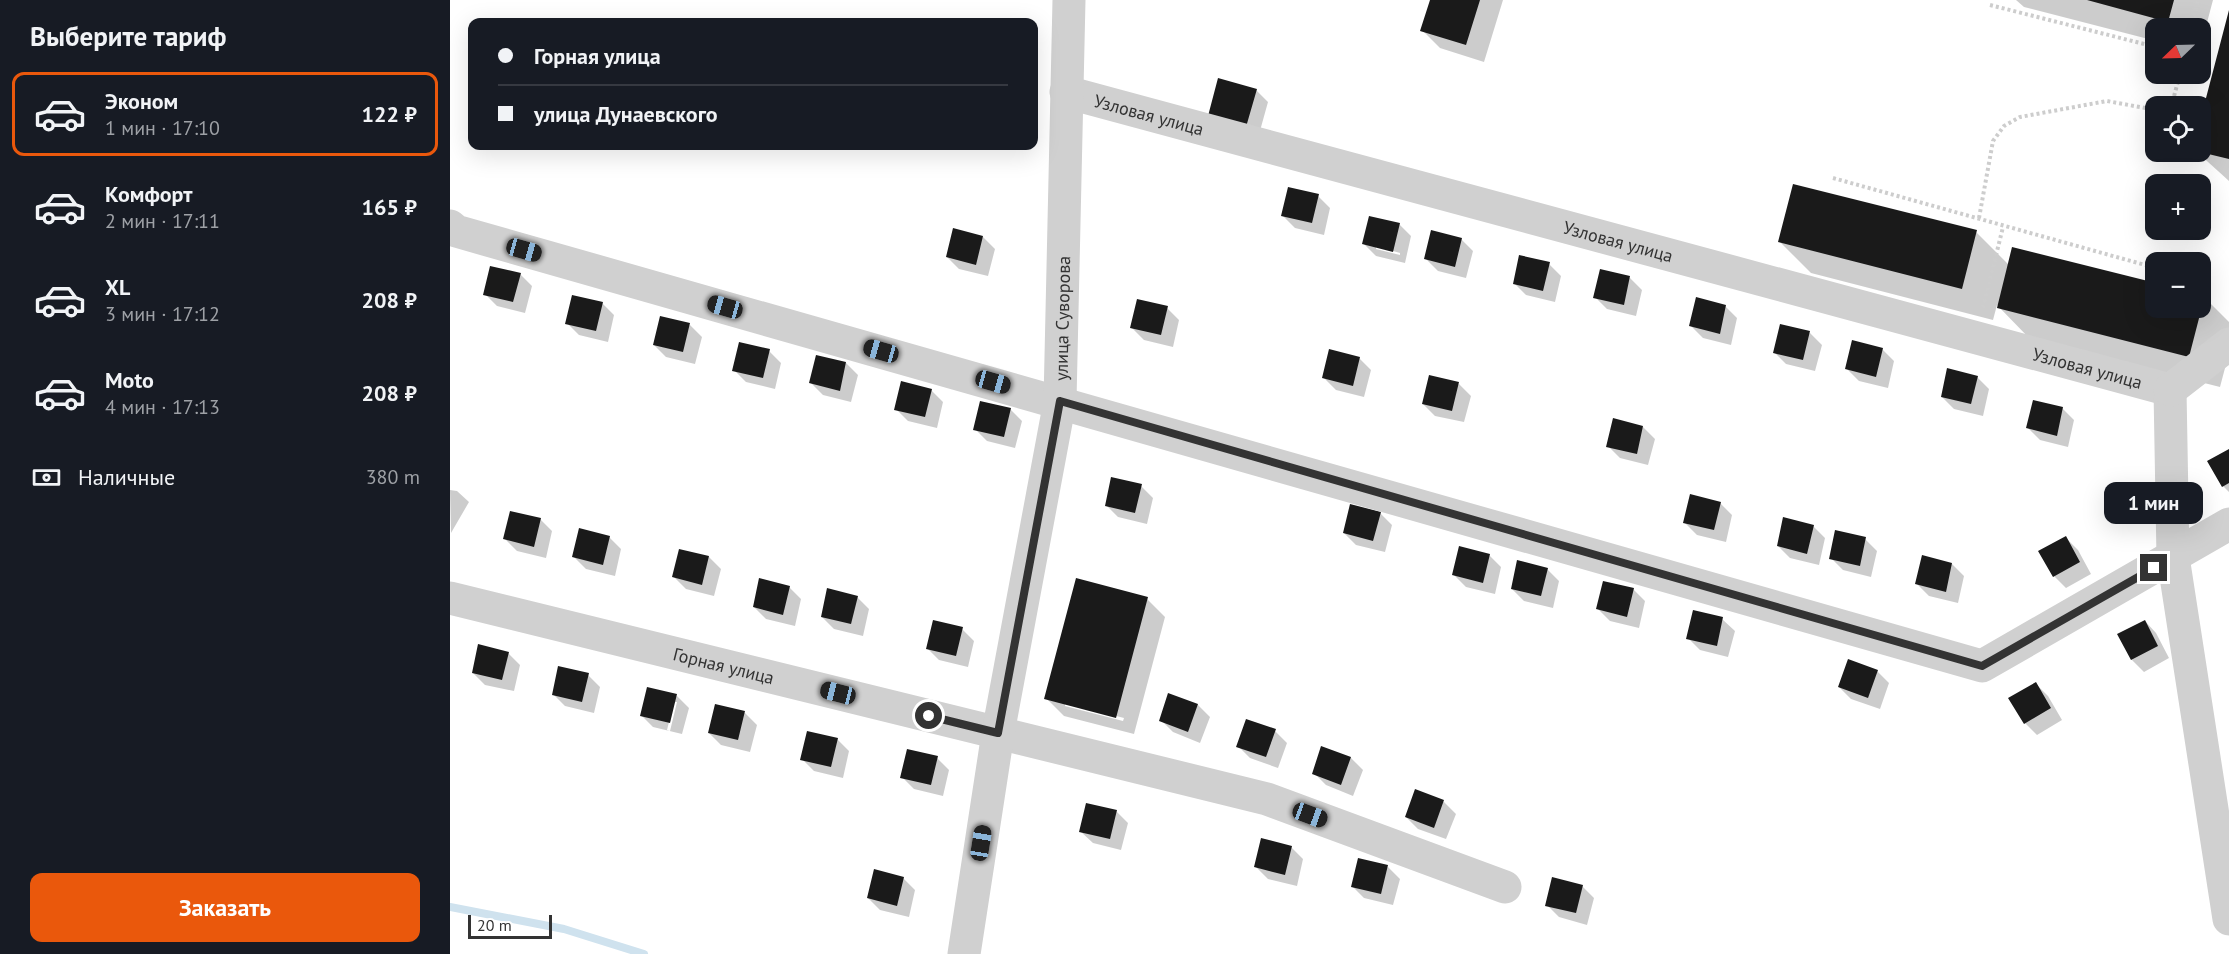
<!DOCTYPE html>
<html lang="ru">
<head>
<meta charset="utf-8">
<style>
	:root { --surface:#171b24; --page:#242831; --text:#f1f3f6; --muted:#9ea1a6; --line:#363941; --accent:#ea580c }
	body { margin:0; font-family:"PT Sans",sans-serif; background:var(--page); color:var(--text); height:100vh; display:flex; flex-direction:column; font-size:22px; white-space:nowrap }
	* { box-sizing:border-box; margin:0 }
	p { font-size:20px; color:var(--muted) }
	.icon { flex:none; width:33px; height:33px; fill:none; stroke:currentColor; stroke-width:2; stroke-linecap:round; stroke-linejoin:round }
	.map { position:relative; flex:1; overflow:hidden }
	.drawer { display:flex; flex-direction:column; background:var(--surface); width:450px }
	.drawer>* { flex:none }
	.banner { position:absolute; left:18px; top:18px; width:570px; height:132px; border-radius:12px; box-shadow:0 6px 24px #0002; display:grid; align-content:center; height:132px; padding:0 30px; background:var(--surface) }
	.needle { width:39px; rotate:247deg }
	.buttons { position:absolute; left:1695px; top:18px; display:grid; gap:12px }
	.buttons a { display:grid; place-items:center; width:66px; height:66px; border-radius:12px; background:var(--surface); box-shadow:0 6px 24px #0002; font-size:30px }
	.scale { position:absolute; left:18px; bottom:15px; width:84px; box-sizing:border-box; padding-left:6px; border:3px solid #333; border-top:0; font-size:16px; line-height:21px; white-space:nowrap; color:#333; -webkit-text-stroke:4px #fff; paint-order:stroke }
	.end { position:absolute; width:27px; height:27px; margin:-14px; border:8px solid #333; background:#fff; box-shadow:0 0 0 3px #fff }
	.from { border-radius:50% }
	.bubble { position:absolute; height:42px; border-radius:12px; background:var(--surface); box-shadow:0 6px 24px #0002; font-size:20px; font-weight:800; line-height:42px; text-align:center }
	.car { position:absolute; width:18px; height:36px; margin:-18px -9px; border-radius:8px; box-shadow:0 0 4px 2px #0007; background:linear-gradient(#222 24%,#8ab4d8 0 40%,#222 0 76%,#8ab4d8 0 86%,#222 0) }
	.banner b { display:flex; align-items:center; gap:21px; height:57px; font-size:22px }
	.banner b+b { border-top:2px solid var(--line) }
	.banner i { width:15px; height:15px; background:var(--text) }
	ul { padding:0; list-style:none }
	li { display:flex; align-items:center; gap:18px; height:84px; margin:0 12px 9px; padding:0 18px; border:3px solid transparent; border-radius:12px }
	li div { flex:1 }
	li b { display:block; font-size:22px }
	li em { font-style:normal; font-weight:800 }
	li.active { border-color:var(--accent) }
	li>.icon { width:54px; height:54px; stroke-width:1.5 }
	h2 { padding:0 30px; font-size:27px; line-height:72px }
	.pay { display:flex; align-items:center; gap:15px; height:66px; padding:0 30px; font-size:22px }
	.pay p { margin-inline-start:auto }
	.cta { display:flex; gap:12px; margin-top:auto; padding:12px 30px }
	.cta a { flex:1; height:69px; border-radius:12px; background:var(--accent); color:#fff; font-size:24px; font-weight:800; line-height:69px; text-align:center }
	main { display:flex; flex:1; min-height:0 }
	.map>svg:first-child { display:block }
	.shadow { fill:#0003; fill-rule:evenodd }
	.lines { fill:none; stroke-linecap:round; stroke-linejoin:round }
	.stream { stroke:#cfe2ee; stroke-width:8 }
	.building { fill:#1a1a1a }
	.path { stroke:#cdcdcd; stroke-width:4; stroke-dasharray:3 3; stroke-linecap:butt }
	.minor { stroke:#d0d0d0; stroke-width:33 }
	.tertiary { stroke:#d0d0d0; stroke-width:33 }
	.route { stroke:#333; stroke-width:8 }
	.labels { text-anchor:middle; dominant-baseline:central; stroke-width:6; stroke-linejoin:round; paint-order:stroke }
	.street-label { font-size:18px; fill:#333; stroke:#fff }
</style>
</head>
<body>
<main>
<section class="drawer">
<h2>Выберите тариф</h2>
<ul>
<li class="active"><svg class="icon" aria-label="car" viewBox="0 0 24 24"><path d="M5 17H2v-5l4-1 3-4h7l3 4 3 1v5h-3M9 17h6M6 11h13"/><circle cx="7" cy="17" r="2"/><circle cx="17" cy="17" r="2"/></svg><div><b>Эконом</b><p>1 мин · 17:10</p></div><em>122 ₽</em></li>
<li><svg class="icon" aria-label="car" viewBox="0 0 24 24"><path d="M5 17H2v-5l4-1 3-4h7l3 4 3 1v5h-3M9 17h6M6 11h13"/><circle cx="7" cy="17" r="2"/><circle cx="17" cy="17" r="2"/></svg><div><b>Комфорт</b><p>2 мин · 17:11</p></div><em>165 ₽</em></li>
<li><svg class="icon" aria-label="car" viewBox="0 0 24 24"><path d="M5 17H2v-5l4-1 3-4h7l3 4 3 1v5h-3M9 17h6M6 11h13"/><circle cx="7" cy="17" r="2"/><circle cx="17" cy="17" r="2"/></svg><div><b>XL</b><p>3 мин · 17:12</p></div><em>208 ₽</em></li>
<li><svg class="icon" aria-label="car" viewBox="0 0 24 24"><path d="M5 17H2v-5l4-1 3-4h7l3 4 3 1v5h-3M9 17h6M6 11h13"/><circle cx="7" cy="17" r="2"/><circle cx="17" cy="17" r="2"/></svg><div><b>Moto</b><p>4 мин · 17:13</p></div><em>208 ₽</em></li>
</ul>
<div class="pay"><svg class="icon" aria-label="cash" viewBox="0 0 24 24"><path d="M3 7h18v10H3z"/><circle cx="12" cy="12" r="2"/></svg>Наличные<p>380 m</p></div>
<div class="cta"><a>Заказать</a></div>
</section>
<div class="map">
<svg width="1779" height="954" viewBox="0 0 1779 954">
	<rect width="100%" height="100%" fill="#fff"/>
	<path class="shadow" d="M981,0H1053L1034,62L990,48L972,30Z
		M1566,0H1763L1750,49V28H1706V41L1574,7Z
		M1779,13V181L1747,152H1750Z
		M806,90L818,102L808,138L771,128Z
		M868,196L880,208L874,235L845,228L833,216Z
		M949,224L961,236L955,263L926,256L914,244ZM926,246L950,253V255L926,249Z
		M1526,232L1559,265L1706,308H1750L1754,297L1779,322V353L1770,387L1580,339L1547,305L1543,320L1361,273L1330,242Z
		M533,237L545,249L538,276L509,269L497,257Z
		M1011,239L1023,251L1016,278L988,271L976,259Z
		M1099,264L1111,276L1105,302L1076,295L1064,283Z
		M1151,271L1180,278L1192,290L1186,316L1157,309L1145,297Z
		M70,274L82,286L75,313L47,306L35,294Z
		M152,303L164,315L158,342L129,335L117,323Z
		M1275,306L1287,318L1281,345L1253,338L1241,326Z
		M717,308L729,320L723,347L694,340L682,328Z
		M240,325L252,337L245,364L216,357L204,345Z
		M1360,333L1372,345L1365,371L1336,364L1324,352Z
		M1432,349L1444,361L1438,388L1409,381L1397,369Z
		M319,351L331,363L325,389L296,382L284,370Z
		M909,358L921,370L914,397L886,390L874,378Z
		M396,363L408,375L401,402L373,395L361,383Z
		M1527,377L1539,389L1533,416L1504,409L1492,397Z
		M1009,384L1021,396L1014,422L985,416L973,404Z
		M481,390L493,402L487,428L458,421L446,409Z
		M1612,408L1624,420L1618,447L1590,440L1578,428Z
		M560,409L572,421L565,448L537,441L525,429Z
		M1193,427L1205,439L1198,465L1170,458L1158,446Z
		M1779,451V492L1773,486Z
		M691,486L703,498L697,524L668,517L656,505Z
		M0,490L7,491L19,502L1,533Z
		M1270,503L1282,515L1276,542L1247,535L1235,523Z
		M930,513L942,525L935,552L906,545L894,533Z
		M90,519L102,531L96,558L67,551L55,539Z
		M1363,526L1375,538L1369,565L1340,558L1328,546Z
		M159,537L171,549L165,576L136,569L124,557Z
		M1616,538L1628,550L1641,574L1616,588L1604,576Z
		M1415,539L1427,551L1421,577L1393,570L1381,558Z
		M230,550L259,557L271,569L264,596L236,589L224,577Z
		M1039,555L1051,567L1045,594L1016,587L1004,575Z
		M1502,564L1514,576L1508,603L1479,596L1467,584Z
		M1097,569L1109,581L1103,608L1074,601L1062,589Z
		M339,587L351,599L345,626L316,619L304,607Z
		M1183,589L1195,601L1189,628L1160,621L1148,609Z
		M407,597L419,609L413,636L384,629L372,617Z
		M697,599L715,617L684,734L614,716L596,698ZM615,703L674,718L673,721L615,706Z
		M1272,619L1285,631L1278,657L1250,650L1238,638Z
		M1695,621L1706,633L1719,658L1694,672L1682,660Z
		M512,629L524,641L518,667L489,660L477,648Z
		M58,653L70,665L64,691L35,685L23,673Z
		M1427,671L1439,683L1430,709L1401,699L1389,687Z
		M138,675L150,687L144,713L115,706L103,694Z
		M1586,684L1598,696L1612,720L1587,735L1575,723Z
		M227,696L239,708L232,734L203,727L191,715ZM224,702H227L220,731L217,730Z
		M748,705L760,717L750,743L723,732L711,720Z
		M266,706L295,713L307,725L300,752L271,745L259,733Z
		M825,731L837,743L828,768L800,758L788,746Z
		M387,739L399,751L393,778L364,771L352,759Z
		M487,758L499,770L493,796L464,789L452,777Z
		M901,758L913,770L903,796L876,785L864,773Z
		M966,791L994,802L1006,814L996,839L968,829L956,817Z
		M666,811L678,823L671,850L643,843L630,831Z
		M841,847L853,859L847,886L818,879L806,867Z
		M938,867L950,879L943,905L914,898L902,886Z
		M453,878L465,890L459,917L430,910L418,898Z
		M1132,886L1144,898L1137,925L1109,917L1097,905Z"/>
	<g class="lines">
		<path class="stream" d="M0,907L114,929L194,954"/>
	</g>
	<path class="building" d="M980,0H1030L1016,45L970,31Z
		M1637,0H1724L1718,22Z
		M1779,10V159L1750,152V121Z
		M768,78L807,89L796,127L758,116Z
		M1343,184L1527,230L1512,289L1328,242Z
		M838,187L869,194L862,223L831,216Z
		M919,216L950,223L943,252L912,244Z
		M503,228L533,236L526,265L496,257Z
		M981,230L1012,238L1005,267L974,259Z
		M1562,247L1706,283V308H1750V294L1755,295L1739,357L1547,308Z
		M1069,255L1100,262L1093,291L1063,284Z
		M40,266L71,273L63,302L33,295Z
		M1150,269L1180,276L1174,305L1143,298Z
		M122,295L153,302L146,331L115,324Z
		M1246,297L1276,305L1270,334L1239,326Z
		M687,299L718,306L711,335L680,328Z
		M210,316L240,323L233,352L203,345Z
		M1330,324L1360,331L1353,360L1323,353Z
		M1402,340L1433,348L1426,377L1395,369Z
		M289,342L320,349L313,378L282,371Z
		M879,349L910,357L903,386L872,378Z
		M366,355L396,362L390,391L359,383Z
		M1497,368L1528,376L1521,404L1491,397Z
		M979,375L1009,382L1002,411L972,404Z
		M451,381L482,389L475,417L444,410Z
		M1583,400L1613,407L1607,436L1576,428Z
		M530,401L561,408L554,437L523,430Z
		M1163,418L1193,426L1187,454L1156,447Z
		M1779,449V483L1772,487L1757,461Z
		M661,477L692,484L685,513L655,506Z
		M1240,494L1271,502L1264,530L1233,523Z
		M900,504L931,512L923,541L893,533Z
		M60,511L91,518L84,547L53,539Z
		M1333,517L1364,525L1357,554L1327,546Z
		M129,528L160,536L153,565L122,557Z
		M1385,530L1416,537L1410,566L1379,559Z
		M1616,536L1630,562L1603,577L1588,551Z
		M1009,546L1040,554L1033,583L1002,575Z
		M229,549L259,556L252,585L222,577Z
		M1472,555L1502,563L1496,592L1465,584Z
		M1067,560L1098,568L1091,596L1061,589Z
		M309,578L340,586L333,615L303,607Z
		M626,578L698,597L666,718L594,699Z
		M1153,581L1184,588L1177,617L1146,609Z
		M377,588L408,596L401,624L371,617Z
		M1243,610L1273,617L1267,646L1236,639Z
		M483,620L513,627L506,656L476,649Z
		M1695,620L1708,646L1681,660L1667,634Z
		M28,644L59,652L52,680L22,673Z
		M1398,659L1428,670L1418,698L1388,687Z
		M108,666L139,673L132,702L102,695Z
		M1586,682L1601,708L1574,724L1558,698Z
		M197,687L227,694L220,723L190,716Z
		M718,693L748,704L738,732L709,721Z
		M265,704L295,711L288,740L258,733Z
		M796,719L826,729L816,757L786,747Z
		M357,731L388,738L381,767L350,760Z
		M871,746L901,757L891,785L862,774Z
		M457,749L488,756L481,785L450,778Z
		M965,789L994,800L984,828L955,817Z
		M636,803L667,810L660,839L629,832Z
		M811,838L842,846L835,875L804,867Z
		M908,858L938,865L931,894L901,887Z
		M424,869L454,877L447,906L417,898Z
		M1102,877L1133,885L1126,913L1095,906Z"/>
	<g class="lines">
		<path class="path" d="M1540,5L1706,47
			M1741,28L1748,0
			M1718,106L1723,100L1730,74
			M1383,178L1706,268
			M1529,218L1543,141L1554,126L1570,117L1657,101L1706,110
			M1750,280L1760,283
			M1533,308L1553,227"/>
		<g class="minor">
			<path id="s1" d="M616,92L1720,390"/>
			<path d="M0,226L6,231L1532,666L1779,524"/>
			<path d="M1720,390L1723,557L1779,919"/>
			<path d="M1720,390L1779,344"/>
			<path id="s2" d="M0,598L817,799L1055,887"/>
		</g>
		<path class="tertiary" id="s3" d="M514,954L548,733L610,401L619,0"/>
	</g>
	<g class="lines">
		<path class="route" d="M479,716L548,733L610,401L1532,666L1704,568"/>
	</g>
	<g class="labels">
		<g class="street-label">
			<text stroke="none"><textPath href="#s1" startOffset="86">Узловая улица</textPath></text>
			<text stroke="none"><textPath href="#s1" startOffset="572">Узловая улица</textPath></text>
			<text stroke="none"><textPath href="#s3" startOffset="644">улица Суворова</textPath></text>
			<text stroke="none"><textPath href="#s1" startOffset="1058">Узловая улица</textPath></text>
			<text stroke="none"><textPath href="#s2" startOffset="282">Горная улица</textPath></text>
		</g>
	</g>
</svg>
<div class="buttons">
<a><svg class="needle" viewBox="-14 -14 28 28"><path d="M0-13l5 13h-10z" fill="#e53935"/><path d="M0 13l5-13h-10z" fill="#9ea1a6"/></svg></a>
<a><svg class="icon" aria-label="locate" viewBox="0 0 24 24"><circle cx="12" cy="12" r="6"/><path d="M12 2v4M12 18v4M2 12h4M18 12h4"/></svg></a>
<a>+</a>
<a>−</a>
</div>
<div class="scale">20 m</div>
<i class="end from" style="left:479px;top:716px"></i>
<i class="end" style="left:1704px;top:568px"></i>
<div class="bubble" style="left:1654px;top:482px;width:99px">1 мин</div>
<i class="car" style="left:74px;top:250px;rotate:106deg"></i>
<i class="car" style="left:275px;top:307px;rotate:286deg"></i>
<i class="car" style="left:431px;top:351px;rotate:286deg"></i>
<i class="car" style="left:543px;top:382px;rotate:106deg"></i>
<i class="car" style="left:388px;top:693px;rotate:284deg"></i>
<i class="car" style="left:860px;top:815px;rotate:110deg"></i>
<i class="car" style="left:531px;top:843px;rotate:9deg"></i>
<div class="banner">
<b><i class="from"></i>Горная улица</b>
<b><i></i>улица Дунаевского</b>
</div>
</div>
</main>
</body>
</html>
